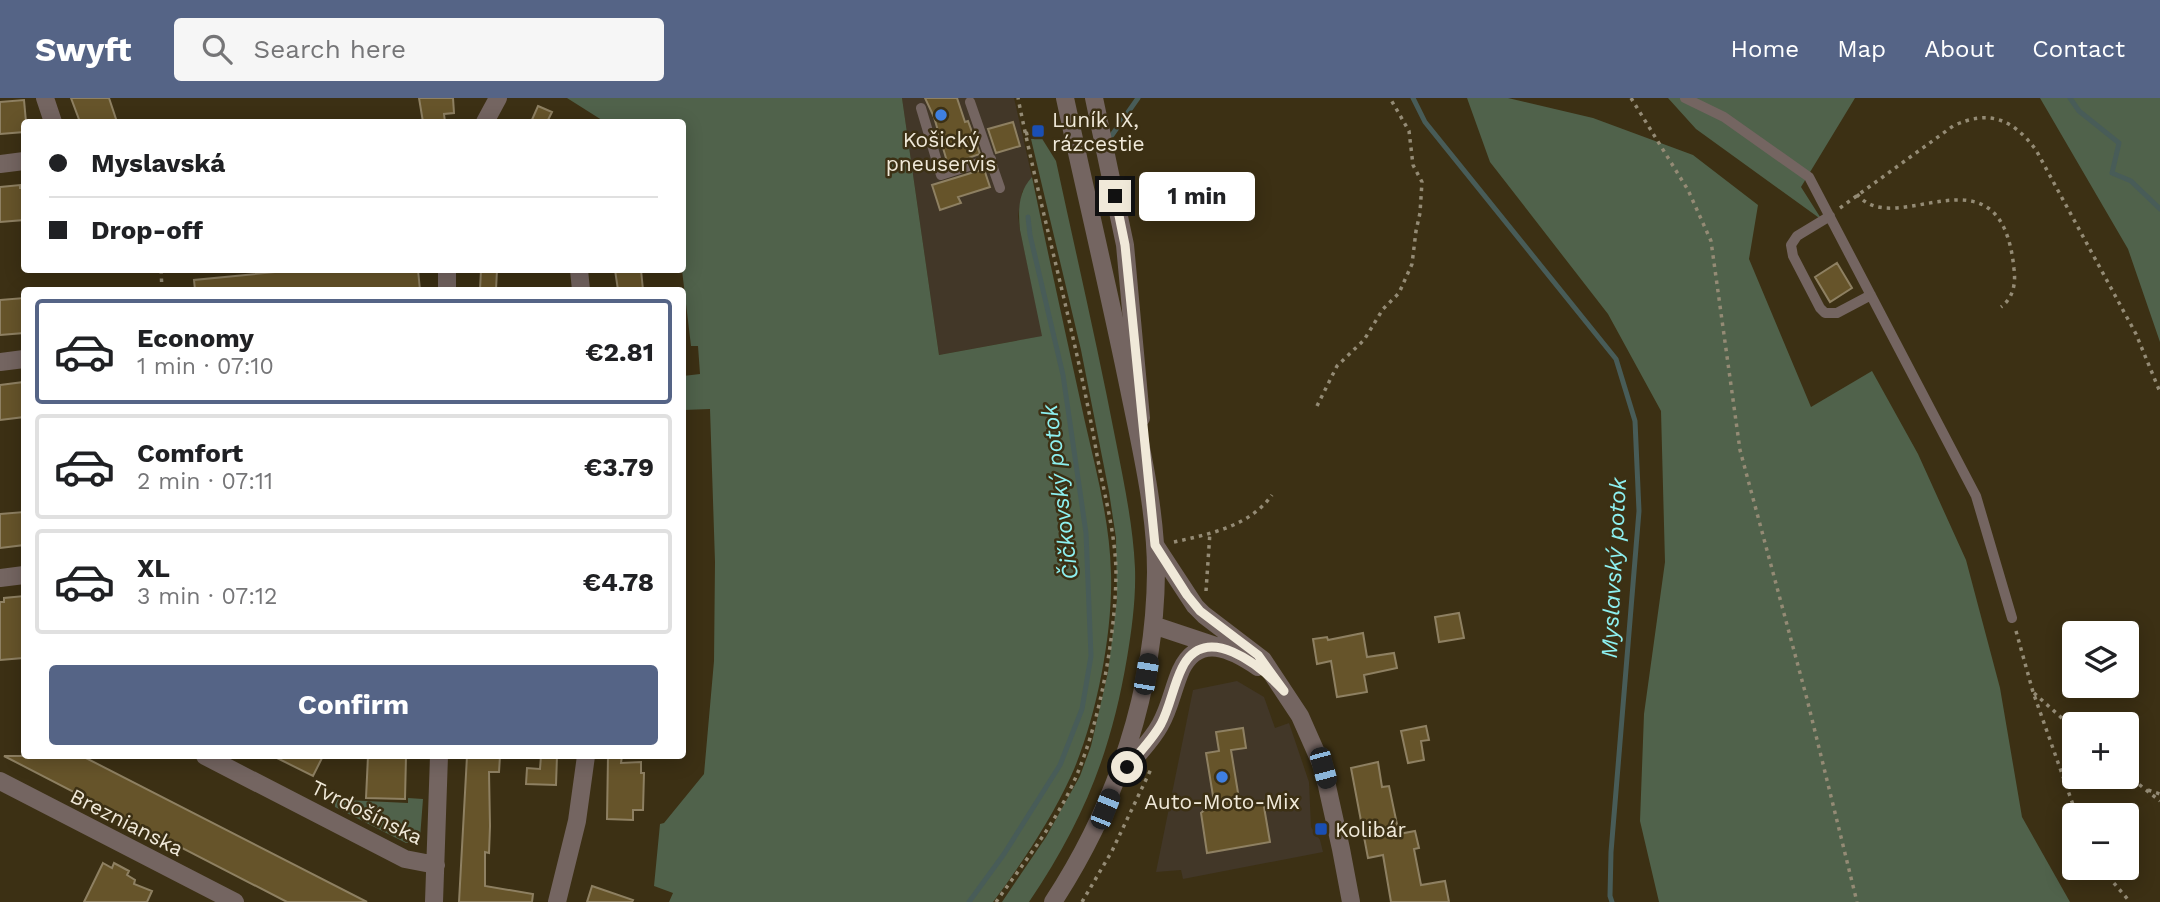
<!DOCTYPE html>
<html lang="en">
<head>
<meta charset="utf-8">
<style>
	:root { --surface:#fff; --page:#f6f6f6; --text:#202124; --muted:#757577; --line:#e0e0e0; --accent:#556486 }
	body { margin:0; font-family:"Work Sans",sans-serif; background:var(--page); color:var(--text); height:100vh; display:flex; flex-direction:column; font-size:26px; white-space:nowrap }
	* { box-sizing:border-box; margin:0 }
	p { font-size:23px; color:var(--muted) }
	.icon { flex:none; width:38px; height:38px; fill:none; stroke:currentColor; stroke-width:2; stroke-linecap:round; stroke-linejoin:round }
	.map { position:relative; flex:1; overflow:hidden }
	.details { position:absolute; left:21px; top:189px; width:665px; height:472px; display:flex; flex-direction:column; background:var(--surface); border-radius:7px; box-shadow:0 4px 18px #0003 }
	.details>* { flex:none }
	.top-card { position:absolute; left:21px; top:21px; width:665px; height:154px; border-radius:7px; box-shadow:0 4px 18px #0003; display:grid; align-content:center; height:154px; padding:0 28px; background:var(--surface) }
	.tools { position:absolute; left:2062px; top:523px; display:grid; gap:14px }
	.tools a { display:grid; place-items:center; width:77px; height:77px; border-radius:7px; background:var(--surface); box-shadow:0 4px 18px #0003; font-size:35px }
	.end { position:absolute; width:32px; height:32px; margin:-16px; border:9px solid #f0e9d9; background:#111; box-shadow:0 0 0 4px #111 }
	.from { border-radius:50% }
	.bubble { position:absolute; height:49px; border-radius:7px; background:var(--surface); box-shadow:0 4px 18px #0003; font-size:23px; font-weight:700; line-height:49px; text-align:center }
	.car { position:absolute; width:21px; height:42px; margin:-21px -10px; border-radius:9px; box-shadow:0 0 5px 2px #0007; background:linear-gradient(#222 24%,#8ab4d8 0 40%,#222 0 76%,#8ab4d8 0 86%,#222 0) }
	.top-card b { display:flex; align-items:center; gap:24px; height:66px; font-size:26px }
	.top-card b+b { border-top:2px solid var(--line) }
	.top-card i { width:18px; height:18px; background:var(--text) }
	ul { padding:12px 0 0; list-style:none }
	li { display:flex; align-items:center; gap:21px; height:105px; margin:0 14px 10px; padding:0 14px; border:4px solid var(--line); border-radius:7px }
	li div { flex:1 }
	li b { display:block; font-size:26px }
	li em { font-style:normal; font-weight:700 }
	li.current { border-color:var(--accent) }
	li>.icon { width:63px; height:63px; stroke-width:1.5 }
	.primary-button { display:flex; gap:14px; margin-top:auto; padding:14px 28px }
	.primary-button a { flex:1; height:80px; border-radius:7px; background:var(--accent); color:#fff; font-size:28px; font-weight:700; line-height:80px; text-align:center }
	header { display:flex; align-items:center; gap:42px; box-sizing:border-box; height:98px; padding:0 35px; background:var(--accent); color:#fff }
	header strong { font-size:33px }
	nav { display:flex; gap:38px; margin-inline-start:auto; font-size:24px }
	.search { width:490px; height:63px; background:var(--page); display:flex; align-items:center; gap:18px; box-sizing:border-box; padding:0 24px; border-radius:7px; color:var(--muted); font-size:26px }
	.map>svg:first-child { display:block }
	.commercial { fill:#423728 }
	.green { fill:#50624b }
	.lines { fill:none; stroke-linecap:round; stroke-linejoin:round }
	.stream { stroke:#485c58; stroke-width:5 }
	.building { fill:#66542a; stroke:#8e8062; stroke-width:2 }
	.path { stroke:#948b75; stroke-width:3.5; stroke-dasharray:3.5 5; stroke-linecap:butt }
	.service { stroke:#746561; stroke-width:10 }
	.minor { stroke:#746561; stroke-width:18 }
	.tertiary { stroke:#746561; stroke-width:18 }
	.route { stroke:#f0e9d9; stroke-width:9 }
	.shop-dot { fill:#3f7fe0; stroke:#3c3014; stroke-width:2.5 }
	.transit-dot { fill:#1a4fb4; stroke:#3c3014; stroke-width:2.5 }
	.labels { text-anchor:middle; dominant-baseline:central; stroke-width:5; stroke-linejoin:round; paint-order:stroke }
	.poi-label { font-size:21px; fill:#f0e9d9; stroke:#3c3014; text-anchor:start }
	.street-label { font-size:21px; fill:#f0e9d9; stroke:#3c3014 }
	.water-label { font-size:23px; font-style:italic; fill:#8df0f0; stroke:#3c3014 }
</style>
</head>
<body>
<header>
<strong>Swyft</strong>
<div class="search"><svg class="icon" aria-label="search" viewBox="0 0 24 24"><circle cx="10" cy="10" r="6"/><path d="M15 15l6 6"/></svg>Search here</div>
<nav><a>Home</a><a>Map</a><a>About</a><a>Contact</a></nav>
</header>
<div class="map">
<svg width="2160" height="804" viewBox="0 0 2160 804">
	<rect width="100%" height="100%" fill="#3c3014"/>
	<path class="commercial" d="M902,0H1014L1032,79L1022,94L1018,118L1020,132L1043,238L939,257Z
		M1237,583L1264,599L1275,630L1289,625L1309,684L1311,729L1320,742L1323,754L1183,781L1181,772L1156,774L1193,592Z"/>
	<path class="green" d="M567,0H902L939,257L1042,238L1020,132C1018,113 1018,94 1032,79C1049,161 1067,242 1085,324C1096,372 1110,425 1111,475C1113,535 1096,623 1071,678C1051,722 1022,765 993,804H669L673,795L654,788L660,726L664,725L704,676L714,563L715,464L710,311L683,312V278L700,276L698,248H691L682,172V24H605Z
		M1467,0H1508L1593,20L1693,57L1758,107L1749,161L1811,309L1872,273L1918,356L1966,462L2000,590L2022,719L2070,804H1659L1640,723L1644,616L1665,464L1661,313L1608,216L1490,64Z
		M1668,0H1855L1801,89L1822,122L1696,31Z
		M2040,0H2160V244L2128,151Z
		M1041,39L1056,63C1076,156 1098,250 1116,344C1124,385 1133,427 1135,470C1136,500 1132,530 1127,560C1111,655 1083,724 1029,804H1002L1046,739L1080,678L1091,648L1108,574L1117,501L1116,440L1109,394L1081,252L1031,41Z
		M335,694L345,702L408,705V700L423,701L420,740L414,745H406L335,709Z"/>
	<g class="lines">
		<path class="stream" d="M1413,0L1425,24L1616,261L1635,323L1639,413L1611,754L1610,798L1612,804
			M2070,0L2079,13L2119,45L2112,75L2131,83L2160,111
			M1112,37L1138,0
			M969,804L1004,756L1060,667L1082,611L1091,558L1086,435L1063,277L1030,137L1028,119"/>
	</g>
	<path class="building" d="M71,0H109L117,24H80Z
		M419,0H453L454,15L444,16L445,24H423Z
		M925,0H957L965,24L968,23L980,56L948,67L934,19Z
		M24,2L26,24H24V34L0,36V4Z
		M538,8L552,14L547,24H531Z
		M1013,24L1020,48L996,55L988,31Z
		M984,71L990,89L958,99L961,105L940,112L932,87Z
		M20,87V90H24V122L0,124V89Z
		M1837,165L1852,190L1830,204L1815,179Z
		M296,172H418L420,192H195L194,182Z
		M481,172H497L496,192H480Z
		M615,172H641L643,192H618Z
		M24,200V235L0,237V202Z
		M24,284V319L0,322V287Z
		M24,414V447L0,450V416Z
		M24,498V556H23V560L0,562V504H4V500Z
		M1459,515L1464,540L1439,544L1435,519Z
		M1363,535L1367,559L1394,555L1397,570L1364,577L1367,594L1337,599L1331,563L1317,566L1313,541L1327,539L1328,542Z
		M1426,628L1429,642L1421,643L1424,662L1408,665L1401,633Z
		M1243,630L1246,650L1231,652L1240,707L1263,703L1270,744L1207,755L1201,715L1214,704L1206,655L1219,653L1216,634Z
		M4,658H82L367,804H287Z
		M273,658H323L313,678Z
		M368,658H406L405,701L366,700Z
		M467,658H500L499,674H489L490,728L489,755L485,754V788L533,796L532,804H459Z
		M541,658H557L556,687L526,686L527,670L540,671Z
		M608,658H622L621,665L641,664V675H644L643,712H633V722L607,721Z
		M1378,664L1382,689L1389,688L1399,736L1415,733L1419,750L1414,751L1421,787L1445,783L1449,804H1391L1383,757L1368,760L1351,670Z
		M103,765L112,770L114,765L129,773L127,777L135,782L134,786L152,793L147,804H84Z
		M592,788L633,802L632,804H587Z"/>
	<g class="lines">
		<path class="path" d="M1631,0L1688,92L1711,143L1740,352L1807,601L1857,804
			M1025,36L1038,33
			M1857,96C1895,145 2001,40 2014,171C2016,186 2013,200 2001,209
			M1840,110L1953,28C1989,11 2013,21 2036,52L2136,236L2160,294
			M161,172L162,192
			M1317,308L1337,268L1364,242L1383,211L1399,195L1412,166L1416,133L1420,115L1422,84L1413,67L1409,33L1390,0
			M1174,444C1210,436 1250,428 1272,397
			M1206,493L1210,434
			M2016,533L2033,594L2077,718
			M2034,595L2074,631
			M2126,676L2160,703
			M2148,692L2160,696
			M2106,770L2113,784L2130,804
			M996,804C1025,763 1059,721 1078,674C1101,618 1115,538 1116,477C1116,437 1104,396 1097,357C1076,237 1042,119 1018,0
			M1082,804L1112,753L1152,669"/>
		<path class="service" d="M1685,0L1724,19L1809,79L1976,398L2012,520
			M970,4L1000,90
			M921,10L941,77L991,61
			M1830,118L1797,138L1791,147L1793,158L1820,210L1825,215H1837L1871,197"/>
		<path class="minor" d="M45,0L53,24
			M1094,0L1125,147L1141,320
			M485,24L498,0
			M0,66L24,63
			M579,172L581,192
			M447,192V172
			M0,264L24,261
			M0,480L24,477
			M205,658L405,761L436,767
			M0,683L235,804
			M434,804L439,658
			M557,804L577,723L586,658"/>
		<path class="tertiary" d="M1155,447L1195,508L1204,517L1263,562L1300,618L1323,670L1341,751L1351,804
			M1153,527L1216,548
			M1124,674C1135,658 1151,644 1160,627C1170,610 1173,590 1181,572C1199,534 1233,552 1258,569
			M1053,804C1117,706 1155,592 1156,474C1156,413 1141,350 1129,291C1109,193 1086,97 1065,0"/>
	</g>
	<g class="lines">
		<path class="route" d="M1115,98L1125,147L1155,447L1187,497L1200,513L1258,557L1284,593C1261,568 1205,522 1182,570C1173,588 1170,609 1161,626C1152,642 1138,656 1127,669"/>
	</g>
	<g class="shop-dot">
		<circle cx="941" cy="17" r="7"/>
		<circle cx="1222" cy="679" r="7"/>
	</g>
	<g class="transit-dot">
		<rect x="1031" y="26" width="14" height="14" rx="3.5"/>
		<rect x="1314" y="724" width="14" height="14" rx="3.5"/>
	</g>
	<g class="labels">
		<g class="poi-label">
			<text x="1052" y="21">Luník IX,<tspan x="1052" dy="24">rázcestie</tspan></text>
			<text x="941" y="41" text-anchor="middle">Košický<tspan x="941" dy="24">pneuservis</tspan></text>
			<text x="1222" y="703" text-anchor="middle">Auto-Moto-Mix</text>
			<text x="1335" y="731">Kolibár</text>
		</g>
		<g class="street-label">
			<text transform="translate(367 714) rotate(26)">Tvrdošínska</text>
			<text transform="translate(127 724) rotate(27)">Breznianska</text>
		</g>
		<g class="water-label">
			<text transform="translate(1060 394) rotate(-97)">Čičkovský potok</text>
			<text transform="translate(1614 470) rotate(-87)">Myslavský potok</text>
		</g>
	</g>
</svg>
<div class="tools">
<a><svg class="icon" aria-label="layers" viewBox="0 0 24 24"><path d="M12 4l9 5-9 5-9-5zM3 14l9 5 9-5"/></svg></a>
<a>+</a>
<a>−</a>
</div>
<i class="end from" style="left:1127px;top:669px"></i>
<i class="end" style="left:1115px;top:98px"></i>
<div class="bubble" style="left:1139px;top:74px;width:116px">1 min</div>
<i class="car" style="left:1146px;top:576px;rotate:10deg"></i>
<i class="car" style="left:1323px;top:670px;rotate:165deg"></i>
<i class="car" style="left:1105px;top:711px;rotate:22deg"></i>
<div class="top-card">
<b><i class="from"></i>Myslavská</b>
<b><i></i>Drop-off</b>
</div>
<section class="details">
<ul>
<li class="current"><svg class="icon" aria-label="car" viewBox="0 0 24 24"><path d="M5 17H2v-5l4-1 3-4h7l3 4 3 1v5h-3M9 17h6M6 11h13"/><circle cx="7" cy="17" r="2"/><circle cx="17" cy="17" r="2"/></svg><div><b>Economy</b><p>1 min · 07:10</p></div><em>€2.81</em></li>
<li><svg class="icon" aria-label="car" viewBox="0 0 24 24"><path d="M5 17H2v-5l4-1 3-4h7l3 4 3 1v5h-3M9 17h6M6 11h13"/><circle cx="7" cy="17" r="2"/><circle cx="17" cy="17" r="2"/></svg><div><b>Comfort</b><p>2 min · 07:11</p></div><em>€3.79</em></li>
<li><svg class="icon" aria-label="car" viewBox="0 0 24 24"><path d="M5 17H2v-5l4-1 3-4h7l3 4 3 1v5h-3M9 17h6M6 11h13"/><circle cx="7" cy="17" r="2"/><circle cx="17" cy="17" r="2"/></svg><div><b>XL</b><p>3 min · 07:12</p></div><em>€4.78</em></li>
</ul>
<div class="primary-button"><a>Confirm</a></div>
</section>
</div>
</body>
</html>
